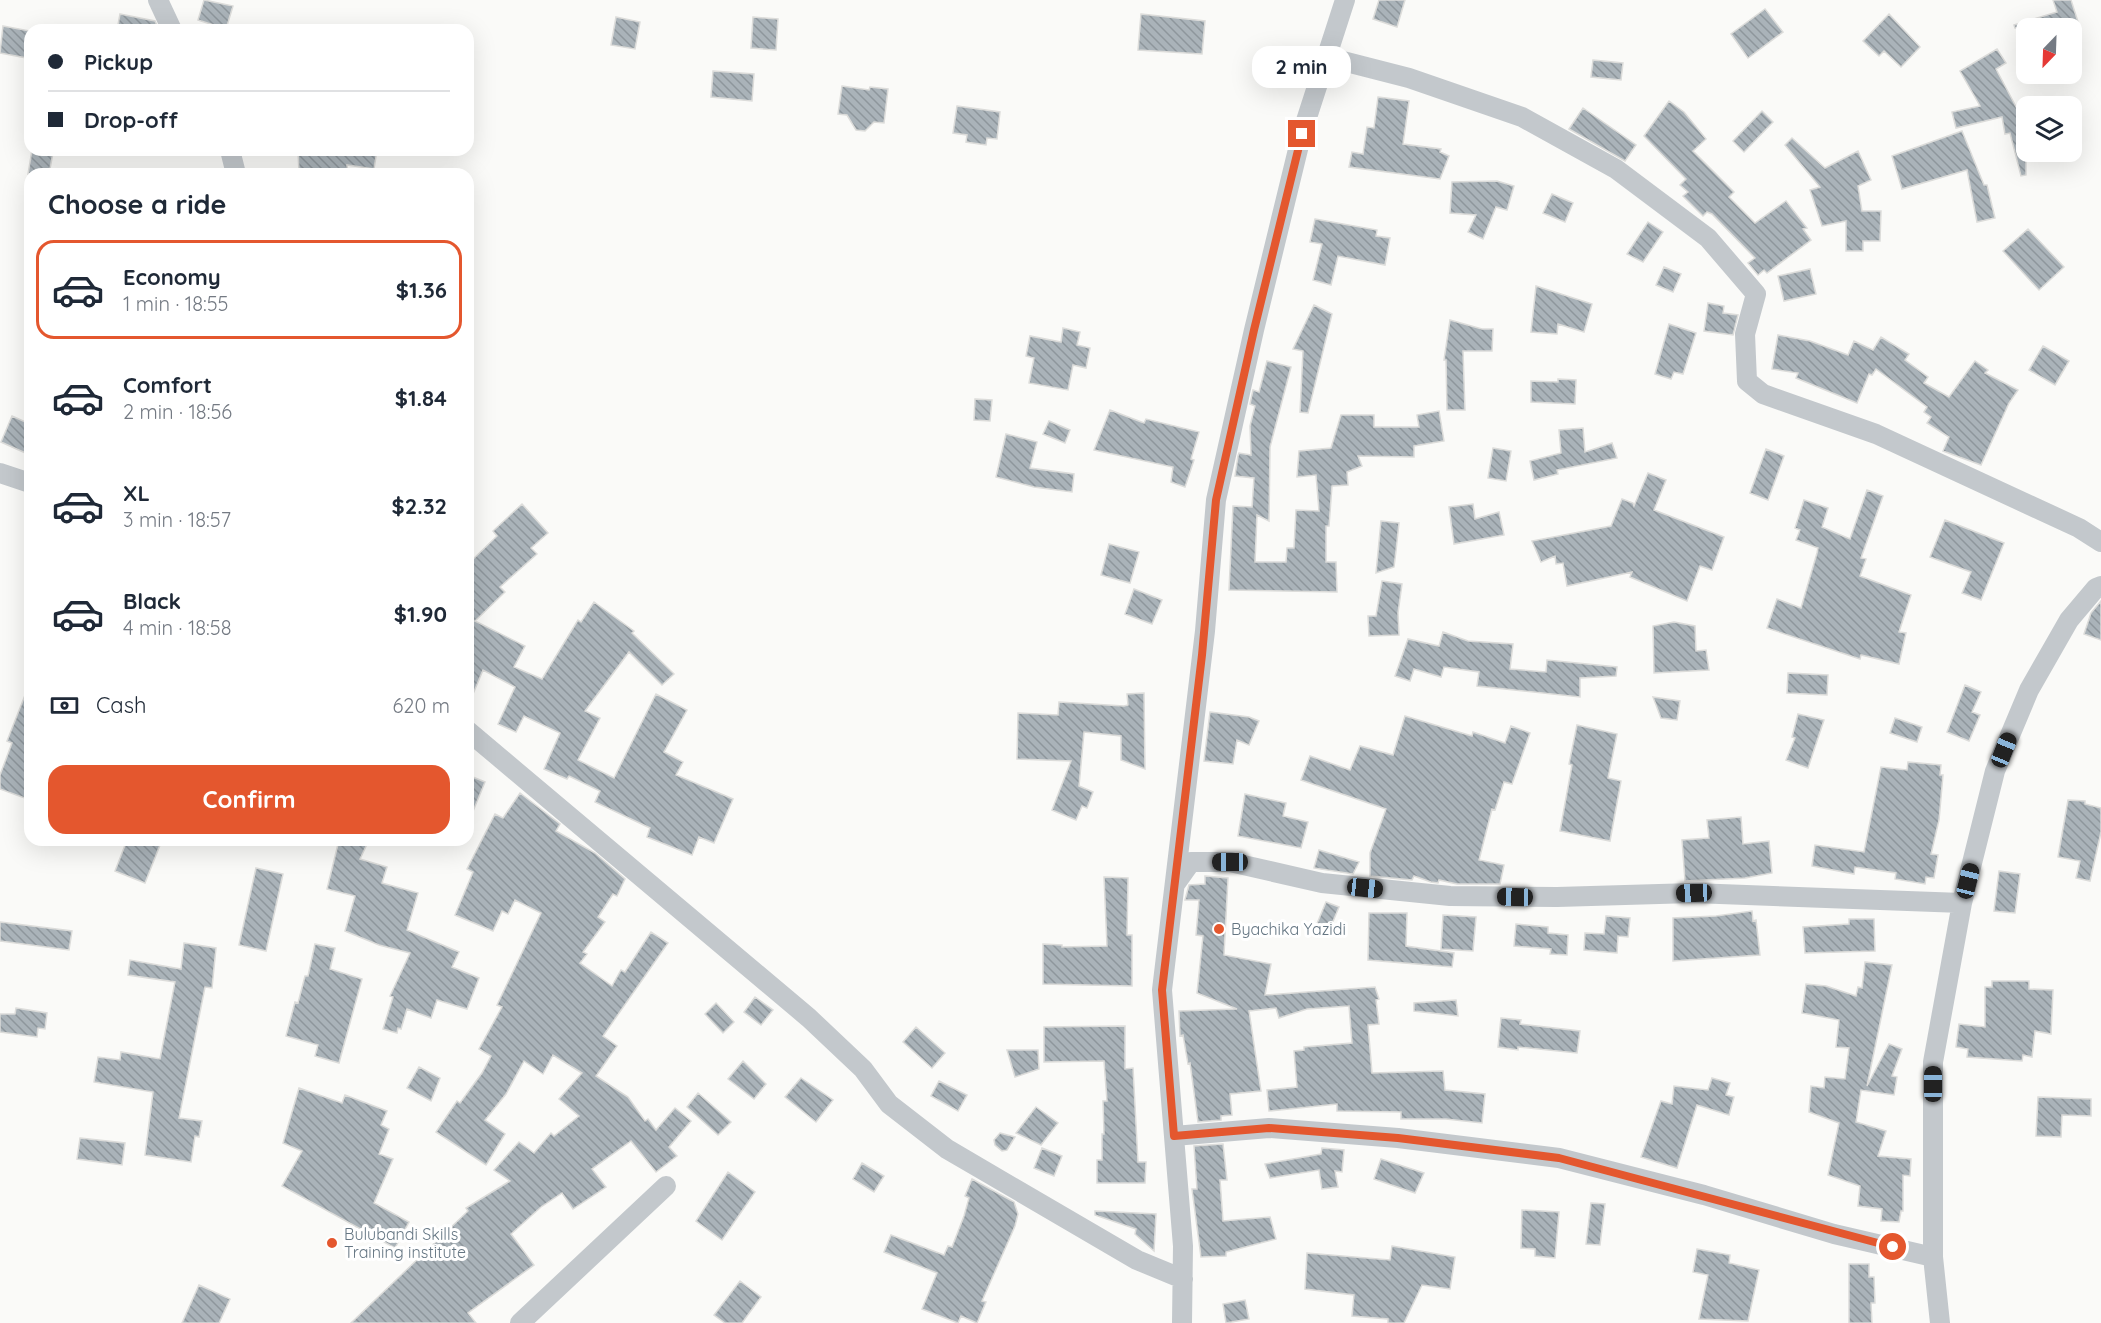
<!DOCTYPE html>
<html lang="en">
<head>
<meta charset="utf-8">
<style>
	:root { --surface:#fff; --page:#f6f6f7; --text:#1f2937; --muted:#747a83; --line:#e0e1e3; --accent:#e4572e }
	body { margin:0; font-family:Quicksand,sans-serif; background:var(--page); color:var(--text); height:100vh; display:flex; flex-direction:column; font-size:22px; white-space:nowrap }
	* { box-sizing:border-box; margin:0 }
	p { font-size:20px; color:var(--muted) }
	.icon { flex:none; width:33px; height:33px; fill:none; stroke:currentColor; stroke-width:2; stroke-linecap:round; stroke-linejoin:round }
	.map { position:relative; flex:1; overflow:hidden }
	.panel { position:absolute; left:24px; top:168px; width:450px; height:678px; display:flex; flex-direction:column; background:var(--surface); border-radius:18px; box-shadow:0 6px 24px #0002 }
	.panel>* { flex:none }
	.top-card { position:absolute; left:24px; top:24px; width:450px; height:132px; border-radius:18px; box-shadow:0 6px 24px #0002; display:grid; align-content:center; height:132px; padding:0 24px; background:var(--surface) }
	.needle { width:39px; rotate:203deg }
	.controls { position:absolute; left:2016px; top:18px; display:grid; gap:12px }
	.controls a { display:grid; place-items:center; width:66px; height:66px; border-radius:12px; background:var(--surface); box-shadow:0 6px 24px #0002; font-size:30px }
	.end { position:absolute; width:27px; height:27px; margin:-14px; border:8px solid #e4572e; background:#fff; box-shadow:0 0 0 3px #fff }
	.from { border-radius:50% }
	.bubble { position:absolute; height:42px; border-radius:18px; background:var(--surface); box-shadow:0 6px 24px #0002; font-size:20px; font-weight:700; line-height:42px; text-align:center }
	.car { position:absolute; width:18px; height:36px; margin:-18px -9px; border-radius:8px; box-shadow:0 0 4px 2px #0007; background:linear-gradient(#222 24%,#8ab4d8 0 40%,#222 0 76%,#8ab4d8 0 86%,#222 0) }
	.top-card b { display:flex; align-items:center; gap:21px; height:57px; font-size:22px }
	.top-card b+b { border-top:2px solid var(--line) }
	.top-card i { width:15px; height:15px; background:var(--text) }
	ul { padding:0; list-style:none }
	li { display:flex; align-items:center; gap:18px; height:99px; margin:0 12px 9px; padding:0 12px; border:3px solid transparent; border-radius:18px }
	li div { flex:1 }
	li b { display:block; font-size:22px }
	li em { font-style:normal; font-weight:700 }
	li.on { border-color:var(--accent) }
	li>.icon { width:54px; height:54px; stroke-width:1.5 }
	h2 { padding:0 24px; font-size:27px; line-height:72px }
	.pay { display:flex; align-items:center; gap:15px; height:66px; padding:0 24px; font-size:22px }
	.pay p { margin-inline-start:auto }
	.button { display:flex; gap:12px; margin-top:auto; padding:12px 24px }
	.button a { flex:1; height:69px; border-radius:18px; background:var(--accent); color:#fff; font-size:24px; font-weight:700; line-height:69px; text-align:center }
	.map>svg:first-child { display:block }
	.building { fill:url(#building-back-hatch); stroke:#dcdcda; stroke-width:1.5 }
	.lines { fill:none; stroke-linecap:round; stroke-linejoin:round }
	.minor { stroke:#c3c8cc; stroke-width:20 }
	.route { stroke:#e4572e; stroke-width:8 }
	.poi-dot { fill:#e4572e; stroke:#fff; stroke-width:2 }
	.labels { text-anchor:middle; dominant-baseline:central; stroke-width:6; stroke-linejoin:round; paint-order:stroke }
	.poi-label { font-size:16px; fill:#657683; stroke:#fff; text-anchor:start }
</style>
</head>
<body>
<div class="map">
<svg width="2101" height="1323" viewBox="0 0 2101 1323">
	<defs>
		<pattern id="building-back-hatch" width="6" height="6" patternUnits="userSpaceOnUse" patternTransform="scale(1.5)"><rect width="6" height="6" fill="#aab3b9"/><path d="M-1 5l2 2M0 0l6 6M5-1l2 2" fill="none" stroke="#8e969c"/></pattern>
	</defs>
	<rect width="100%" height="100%" fill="#fafaf8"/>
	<path class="building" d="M204,0L233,6L226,29L198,20Z
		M1379,0H1405L1397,27L1373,19Z
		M2053,0H2071L2079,25L2069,28H2015L2014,25L2057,12Z
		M1765,9L1783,32L1748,58L1731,34Z
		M120,14L155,21L159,30H117Z
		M1141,14L1205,21L1202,54L1138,50Z
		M1889,14L1920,47L1901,67L1884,51L1879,56L1863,41Z
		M616,17L640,22L635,49L611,45Z
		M753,17L778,19L776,50L751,48Z
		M3,26L30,31L27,58L0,53Z
		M1997,49L2006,63L1996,69L2021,116L2026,115V175L2021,176L2010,133L2005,134L2002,117L1956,128L1952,112L1980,106L1960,71Z
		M1593,60L1623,63L1621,80L1591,77Z
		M713,71L754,74L752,101L711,97Z
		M842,86L869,90L870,87L888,89L884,123L874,122L865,131L856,130L847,115L838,114Z
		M1378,97L1409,101L1403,144L1441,149L1440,152L1449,156L1440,179L1349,167L1352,152L1363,154L1367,127L1374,128Z
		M1669,101L1684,112L1706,139L1693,151L1734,192L1729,197L1755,223L1786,201L1807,228L1803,229L1811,240L1767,273L1764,270L1758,275L1748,263L1755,258L1712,214L1707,212L1703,216L1683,196L1688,192L1680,185L1686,179L1644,136Z
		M957,106L1000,112L997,139L987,138L986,145L966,142L967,135L953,133Z
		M1583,108L1636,145L1625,161L1569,129Z
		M1762,111L1773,122L1744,152L1733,141Z
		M1962,131L1984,185H1987L1995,218L1977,222L1967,170L1902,189L1892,156Z
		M1792,138L1825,168L1858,151L1871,180L1858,186L1862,211H1881L1880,241H1863V251H1846V221L1822,226L1810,190L1820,187L1785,145Z
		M32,150L53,153L49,174H28Z
		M298,150H377L374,169L347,165L348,174H299Z
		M1497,181L1514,186L1507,210L1496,207L1483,239L1468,232L1476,215L1450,213L1452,182Z
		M1552,194L1573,203L1565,222L1543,213Z
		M1315,219L1377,230L1376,236L1390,238L1385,265L1338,256L1331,285L1313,280L1322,244L1310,242Z
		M1648,222L1663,232L1643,262L1627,254Z
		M2028,229L2064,267L2039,290L2003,251Z
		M1664,267L1681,274L1673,292L1656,285Z
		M1810,269L1816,294L1784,301L1778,276Z
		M1536,286L1592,304L1584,332L1558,324L1557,334L1531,332Z
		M1708,303L1724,306L1723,313L1738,315L1733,335L1704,331Z
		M1314,305L1332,314L1308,413L1300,412L1303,351L1293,349Z
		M1450,320L1482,329H1493L1492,351H1463L1465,410H1447L1446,360H1444Z
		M1669,324L1696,333L1683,374L1674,372L1671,379L1655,374Z
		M1063,328L1080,332L1077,345L1090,348L1086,368L1073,365L1068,390L1029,383L1034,358L1026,356L1030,336L1061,342Z
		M1778,335L1810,341L1848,355L1854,341L1873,350L1881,337L1909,354L1905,360L1928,377L1924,383L1949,397L1975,361L1988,370L1985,373L2018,390L2009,403L1981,465L1943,451L1949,437L1927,423L1931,417L1924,412L1927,407L1876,369L1872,375L1869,374L1857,403L1796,378L1798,373L1772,369Z
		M2043,346L2069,361L2055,385L2029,370Z
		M1267,361L1291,367L1270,447L1269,521L1257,515L1255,562H1286L1287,548H1294L1296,510L1319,511L1316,475L1297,477L1299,451L1331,448L1341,415H1374V427H1419L1417,415L1439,411L1444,441L1414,446V457L1358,456L1362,466L1347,472L1348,485L1332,486L1329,526H1326V562H1336L1337,592L1229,590L1233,506L1252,507L1254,478L1235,476L1238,456L1239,453L1251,455L1250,426L1255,406L1250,404L1253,390L1259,392Z
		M1558,379L1576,380L1575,404L1531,402V381L1558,382Z
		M975,399L992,400L990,421L974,420Z
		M1110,410L1144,423L1146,419L1199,432L1191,459L1194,460L1185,487L1171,482L1173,467L1094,450Z
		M12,416L30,424V455L1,442Z
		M1049,421L1070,430L1065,443L1043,434Z
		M1583,428L1585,452L1612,443L1617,458L1557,470L1558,474L1534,480L1530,461L1561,453L1559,430Z
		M1006,434L1037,442L1030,468L1074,474L1072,492L1034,487L996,477Z
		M1493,448L1511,451L1506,481L1488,478Z
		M1766,449L1784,456L1768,500L1750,493Z
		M1648,473L1666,480L1654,510L1724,537L1712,570L1700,566L1687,601L1630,577L1632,572L1567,586L1563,563L1556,564L1555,556L1541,562L1532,541L1611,526L1622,499L1633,503L1634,506Z
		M1867,490L1883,496L1861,558L1866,559L1860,576L1911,595L1899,632L1906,633L1899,664L1861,655L1860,659L1767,628L1777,599L1801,608L1817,553L1818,548L1796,540L1800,530L1795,528L1804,500L1828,508L1822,527L1850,539Z
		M522,504L548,533L531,548L537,554L500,587L505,592L475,621L525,646L514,667L542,679L578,620L581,622L594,602L634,631L632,633L674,674L662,685L629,652L585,711L600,718L578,760L614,778L656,694L687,710L664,752L683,762L676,775L733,799L714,843L699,837L692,855L647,837L650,828L595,802L600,791L569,776L567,779L544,769L560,733L524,716L516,732L498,724L515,687L483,670L468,706V564L497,536L493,531Z
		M1473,504L1475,519L1499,512L1504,535L1454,544L1449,507Z
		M1945,520L2004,543L1981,600L1962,593L1971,572L1930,557Z
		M1381,521L1399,523L1396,551L1394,567L1376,573Z
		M1109,544L1139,552L1130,583L1101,575Z
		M1382,581L1402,584L1398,613L1399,635L1369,636L1368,616H1376Z
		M1134,589L1162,600L1152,624L1125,614Z
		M2101,601V640L2084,634L2091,613Z
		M1674,622L1695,626L1696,651L1706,650L1709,670L1654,673L1653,626Z
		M1443,632L1468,641L1513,644L1510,669L1546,672L1547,660L1617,667L1616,676L1580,678V697L1477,686L1479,672L1444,667L1441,677L1414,669L1410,681L1395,676L1408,639L1439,646Z
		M1788,673L1828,675L1827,695L1787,693Z
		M29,685H30V800L0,789V775L12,743L7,741Z
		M1965,685L1981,692L1972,712L1980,715L1969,741L1947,732Z
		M1144,693L1145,769L1121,760V736L1084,732L1079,786L1093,792L1087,808L1082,806L1076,820L1052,810L1071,761L1017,759L1018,713L1058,715L1059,702L1124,706L1128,705L1127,694Z
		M1653,697L1680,701L1677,720L1661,718Z
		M1210,712L1249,717L1259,721L1249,745L1237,740L1233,764L1204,761Z
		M1798,714L1824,720L1808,768L1786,760L1795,738L1792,737Z
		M1405,716L1472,736L1473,732L1505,743L1511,726L1530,733L1512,784L1504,782L1495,810L1492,809L1479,860L1504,865L1500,884H1457L1439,880L1438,883L1431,882L1414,876L1412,880L1370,876V853L1386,809L1301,780L1310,756L1350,770L1360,746L1393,755Z
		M1895,718L1922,727L1917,742L1890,733Z
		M1577,725L1617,734L1608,778L1621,781L1610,841L1560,831L1572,765L1569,764Z
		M1908,762L1941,765L1940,775H1943L1939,820L1931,854L1938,855L1934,878L1926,877L1925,884L1895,879L1896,873L1855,867L1854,874L1812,866L1815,845L1864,852L1881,767L1907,770Z
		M468,775L485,782L469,821H468Z
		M520,793L560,824L556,831L595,853L625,879L617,896L613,894L598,917L605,922L583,952L587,954L580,963L612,986L621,970L625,972L651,932L668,943L603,1036L617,1046L596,1076L628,1097L645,1121L648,1119L656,1130L675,1108L691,1121L669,1147L677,1156L656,1172L631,1141L592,1169L606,1187L573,1209L562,1193L541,1207L511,1234L534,1265L468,1313L476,1323H351L468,1211L466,1208L510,1181L494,1170L519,1142L534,1153L551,1133L554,1136L579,1116L559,1099L582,1073L553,1055L543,1074L524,1061L506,1094L485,1120L505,1134L486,1165L436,1132L457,1101L460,1103L482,1073L491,1056L479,1049L502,1007L497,1005L541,913L515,900L508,914L502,911L493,931L455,915L473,872L467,869L495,814L503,818Z
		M1245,794L1286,803L1283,816L1308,822L1301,848L1238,836Z
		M2068,800L2085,801V804L2101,808V832L2090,881L2076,878L2080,861L2058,857Z
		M1741,817L1743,844L1769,841L1772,873L1745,878L1685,881L1682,840L1709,838L1707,820Z
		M127,840H162L145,883L115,871Z
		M339,840H369L360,859L387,867L382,883L418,893L407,930L459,952L452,967L479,978L467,1009L437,1000L431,1018L407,1009L401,1029L398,1028L397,1033L383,1029L393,997L390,996L410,953L379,945L345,931L355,896L327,889Z
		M1319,850L1359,862L1353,874L1314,868Z
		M256,868L283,874L266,951L239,945Z
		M1999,871L2020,874L2015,913L1994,911Z
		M1205,876L1228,878L1224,955L1271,964L1265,995L1375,987L1379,999L1376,1000L1379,1024L1368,1025L1372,1073L1443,1071L1445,1090L1485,1094L1482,1123L1446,1119H1401V1112L1337,1111V1104L1269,1111L1267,1090L1297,1087L1294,1051L1304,1050V1047L1352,1043L1349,1006L1307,1009L1279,1018L1276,1008L1249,1011L1261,1091L1230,1094L1232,1115L1221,1116V1120L1198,1122L1190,1063L1188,1064L1183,1035L1180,1036L1179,1011L1237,1009L1197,993L1203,936L1196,935L1199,900H1185L1189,885L1205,884Z
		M1104,877L1128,878L1127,935H1132V986L1043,984V944L1062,945V947L1107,946Z
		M1326,902L1339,907L1329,931L1316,926Z
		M1752,911L1753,921L1756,920L1760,955L1673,961V918L1716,916Z
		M1369,913H1407L1406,946L1454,953L1452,967L1368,960Z
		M1443,915L1476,917L1473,951L1441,949Z
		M1606,916L1630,918L1628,937L1618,936L1617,953L1584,950L1585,933L1604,934Z
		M1849,919H1874L1875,951L1805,953L1803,927L1849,924Z
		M0,922L72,931L69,950L0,941Z
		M1516,924L1548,927V933L1568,935L1567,955L1550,954L1551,949L1514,946Z
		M184,943L216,948L212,988L205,987L179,1118L202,1121L199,1137L195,1136L191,1162L145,1155L153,1092L94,1082L98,1057L120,1060L121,1052L160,1059L175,982L128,975L130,960L181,969Z
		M315,944L335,948L330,969L362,979L339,1063L315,1056L318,1045L286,1036L295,1002L298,1003L305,976H308Z
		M1865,962L1892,965L1867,1086L1889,1044L1902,1049L1892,1076L1897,1077L1894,1095L1861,1090L1856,1122L1886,1131L1878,1156L1911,1159L1910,1176L1903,1175V1211H1901L1899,1222L1881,1221L1882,1209L1858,1206L1860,1186L1828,1175L1839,1123L1809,1112L1811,1086L1824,1088L1825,1077L1845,1079L1849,1048L1836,1047L1839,1020L1802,1013L1806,984L1826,986L1856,996L1858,987L1862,988Z
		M1992,981H2029V989L2053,990L2051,1034L2035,1031L2032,1057L2023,1055L2022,1061L1967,1057L1968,1049L1956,1047L1959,1024L1985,1027V987H1992Z
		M755,997L773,1010L761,1025L744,1012Z
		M1456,1000L1458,1016L1414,1011V1003Z
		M716,1003L734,1022L723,1033L705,1014Z
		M16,1008L47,1013L45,1029L38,1028L37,1037L0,1032V1014H15Z
		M1501,1018L1521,1020L1520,1024L1580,1031L1577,1053L1518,1047V1050L1498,1047Z
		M1125,1026V1069L1133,1068L1138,1162H1146L1145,1183H1097V1160H1102V1134H1104L1103,1101H1107L1104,1061L1044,1062V1027Z
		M916,1027L945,1053L932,1068L903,1042Z
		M1007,1050H1038L1039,1069L1015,1077Z
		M743,1061L766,1084L754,1099L728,1079Z
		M419,1067L440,1078L431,1101L407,1088Z
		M801,1078L833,1100L816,1122L785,1097Z
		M1712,1078L1730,1083L1726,1095L1734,1097L1729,1115L1697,1105L1677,1168L1641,1157L1661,1101L1672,1104L1674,1086L1708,1090Z
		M939,1081L967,1095L958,1111L931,1096Z
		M299,1088L342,1103L345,1095L387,1111L381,1125L389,1129L379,1154L393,1159L374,1203L409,1222L395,1248L282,1186L302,1151L283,1143Z
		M698,1093L731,1122L718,1135L687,1107Z
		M2038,1097L2091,1099V1116L2062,1115L2061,1137L2036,1136Z
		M1036,1107L1058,1123L1041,1145L1016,1133Z
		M1000,1133L1015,1137L1007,1150L1002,1151L995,1145L994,1140Z
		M80,1138L125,1143L122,1165L77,1159Z
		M1223,1144L1227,1180H1220L1223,1221L1270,1217L1276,1239L1226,1252V1256L1201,1257L1192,1189H1197L1194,1146Z
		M1042,1148L1062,1156L1054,1176L1034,1168Z
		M1322,1148L1344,1150L1342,1172L1335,1171L1338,1187L1322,1189L1319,1170L1270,1178L1265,1164L1321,1154Z
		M1381,1159L1424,1173L1415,1193L1374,1179Z
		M862,1163L884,1176L874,1192L853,1179Z
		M728,1172L755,1192L722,1240L696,1221Z
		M972,1179L1014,1202L1018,1214L1015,1226L982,1301L986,1302L977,1323L961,1316L958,1323L922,1309L937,1273L884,1252L891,1235L944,1255L948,1246L952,1247L964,1216L969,1198L965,1196Z
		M1591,1203L1605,1204L1600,1245L1586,1244Z
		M1522,1210L1559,1212L1555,1258L1535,1256V1249L1521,1248Z
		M1095,1211L1156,1214L1154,1251L1135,1234L1136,1229L1095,1215Z
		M1392,1246L1455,1257L1450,1289L1422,1285L1404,1323H1388V1319L1352,1316L1354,1295L1305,1289L1307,1253L1390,1260Z
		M1697,1249L1730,1255L1729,1263L1759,1270L1748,1321L1699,1319L1708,1275L1693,1272Z
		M1849,1264H1869V1277H1874L1875,1303H1871L1872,1323H1849Z
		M740,1281L761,1297L742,1323H725L714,1315Z
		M199,1285L230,1299L219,1323H182Z
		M1245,1300L1249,1319L1226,1323L1223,1304Z"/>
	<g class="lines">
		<path class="minor" d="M158,0L172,30
			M1327,57L1409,78L1522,117L1616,169L1708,238L1756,294L1745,334L1747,381L1763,394L1876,434L2079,528L2101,542
			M230,150L236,174
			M0,473L30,483
			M468,731L809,1018L863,1069L889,1104L947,1149L1137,1260L1183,1279
			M1176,883L1191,862H1230L1322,883L1450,896L1557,897L1693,893L1962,903
			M1174,1136L1269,1128L1398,1138L1559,1158L1704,1195L1834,1234L1933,1257
			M520,1323L666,1186
			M1182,1323L1183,1246L1162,990L1205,631L1216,500L1254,330L1302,133L1345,0
			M1940,1323L1933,1257V1062L1962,903L1995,771L2029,690L2069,620L2096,588L2101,586"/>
	</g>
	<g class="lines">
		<path class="route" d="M1302,134L1254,330L1216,500L1202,655L1162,990L1174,1136L1269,1128L1398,1138L1559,1158L1893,1247"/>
	</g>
	<g class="poi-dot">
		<circle cx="1219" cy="929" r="6"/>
		<circle cx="332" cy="1243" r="6"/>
	</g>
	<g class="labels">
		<g class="poi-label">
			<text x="1231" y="929">Byachika Yazidi</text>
			<text x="344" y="1234">Bulubandi Skills<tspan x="344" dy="18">Training institute</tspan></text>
		</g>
	</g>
</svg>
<div class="controls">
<a><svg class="needle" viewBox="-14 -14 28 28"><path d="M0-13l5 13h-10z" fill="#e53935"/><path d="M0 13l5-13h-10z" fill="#747a83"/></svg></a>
<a><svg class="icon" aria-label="layers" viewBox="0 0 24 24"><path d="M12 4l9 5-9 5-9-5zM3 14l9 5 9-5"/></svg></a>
</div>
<i class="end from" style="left:1893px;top:1247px"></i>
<i class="end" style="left:1302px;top:134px"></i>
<div class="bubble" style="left:1252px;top:46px;width:99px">2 min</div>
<i class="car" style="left:2004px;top:750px;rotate:22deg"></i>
<i class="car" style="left:1230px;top:862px;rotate:270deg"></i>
<i class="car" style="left:1968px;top:881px;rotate:14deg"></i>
<i class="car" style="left:1365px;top:888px;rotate:96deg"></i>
<i class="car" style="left:1694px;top:893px;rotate:268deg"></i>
<i class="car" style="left:1515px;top:897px;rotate:271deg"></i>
<i class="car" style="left:1933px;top:1084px;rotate:0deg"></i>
<div class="top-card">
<b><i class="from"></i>Pickup</b>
<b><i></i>Drop-off</b>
</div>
<section class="panel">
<h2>Choose a ride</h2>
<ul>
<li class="on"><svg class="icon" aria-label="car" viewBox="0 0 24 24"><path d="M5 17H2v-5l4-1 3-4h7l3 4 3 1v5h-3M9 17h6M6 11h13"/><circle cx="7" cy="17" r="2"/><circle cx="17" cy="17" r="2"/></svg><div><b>Economy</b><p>1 min · 18:55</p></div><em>$1.36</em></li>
<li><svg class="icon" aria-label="car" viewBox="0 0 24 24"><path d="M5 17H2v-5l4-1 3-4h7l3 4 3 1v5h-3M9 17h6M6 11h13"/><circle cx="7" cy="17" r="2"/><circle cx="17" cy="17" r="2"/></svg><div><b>Comfort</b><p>2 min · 18:56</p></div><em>$1.84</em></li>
<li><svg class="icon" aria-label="car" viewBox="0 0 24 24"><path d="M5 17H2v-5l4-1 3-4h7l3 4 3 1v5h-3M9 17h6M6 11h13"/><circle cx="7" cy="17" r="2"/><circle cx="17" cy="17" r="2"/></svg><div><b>XL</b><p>3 min · 18:57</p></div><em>$2.32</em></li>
<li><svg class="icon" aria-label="car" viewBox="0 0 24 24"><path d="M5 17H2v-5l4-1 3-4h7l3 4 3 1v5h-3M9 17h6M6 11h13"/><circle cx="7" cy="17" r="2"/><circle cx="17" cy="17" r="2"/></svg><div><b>Black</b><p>4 min · 18:58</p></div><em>$1.90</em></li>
</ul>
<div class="pay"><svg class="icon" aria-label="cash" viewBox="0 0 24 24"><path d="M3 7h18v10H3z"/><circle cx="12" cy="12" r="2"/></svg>Cash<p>620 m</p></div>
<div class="button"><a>Confirm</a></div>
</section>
</div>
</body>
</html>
